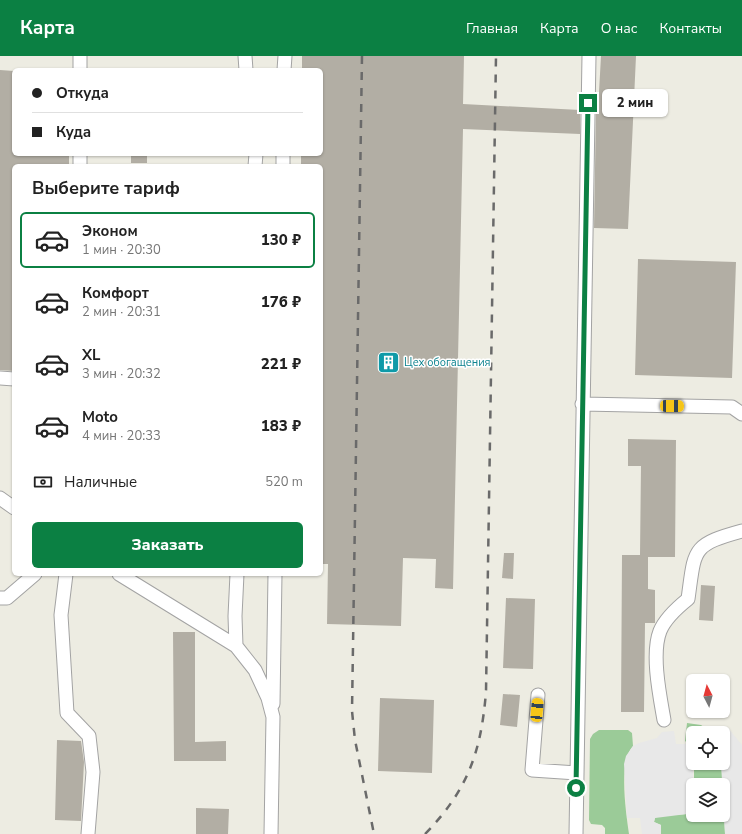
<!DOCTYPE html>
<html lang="ru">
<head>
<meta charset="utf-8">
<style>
	:root { --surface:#fff; --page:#f2f2f2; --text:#222; --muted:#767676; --line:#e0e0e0; --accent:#0b8043 }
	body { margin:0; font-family:"Nunito Sans",sans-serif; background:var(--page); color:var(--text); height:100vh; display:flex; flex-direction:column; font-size:15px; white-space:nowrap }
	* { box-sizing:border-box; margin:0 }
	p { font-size:13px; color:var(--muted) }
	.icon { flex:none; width:22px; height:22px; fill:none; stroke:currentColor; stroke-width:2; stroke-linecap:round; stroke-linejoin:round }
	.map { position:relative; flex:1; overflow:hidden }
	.panel { position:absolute; left:12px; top:108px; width:311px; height:412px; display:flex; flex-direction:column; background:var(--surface); border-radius:6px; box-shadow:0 1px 3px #0004 }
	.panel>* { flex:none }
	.hud { position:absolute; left:12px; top:12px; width:311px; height:88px; border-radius:6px; box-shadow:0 1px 3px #0004; display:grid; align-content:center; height:88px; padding:0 20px; background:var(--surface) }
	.needle { width:26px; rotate:354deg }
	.tools { position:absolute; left:686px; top:618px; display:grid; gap:8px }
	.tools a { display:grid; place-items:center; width:44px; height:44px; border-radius:6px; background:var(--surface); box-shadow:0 1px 3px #0004; font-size:20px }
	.end { position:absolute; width:18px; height:18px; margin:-9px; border:5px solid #0b8043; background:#fff; box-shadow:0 0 0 2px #fff }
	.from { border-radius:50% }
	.bubble { position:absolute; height:28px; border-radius:6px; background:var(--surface); box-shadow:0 1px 3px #0004; font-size:13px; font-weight:800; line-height:28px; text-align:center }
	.car { position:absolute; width:12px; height:24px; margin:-12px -6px; border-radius:5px; box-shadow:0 0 3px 1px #0007; background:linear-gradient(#f5c518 24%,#345 0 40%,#f5c518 0 76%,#345 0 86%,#f5c518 0) }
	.hud b { display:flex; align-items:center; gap:14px; height:38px; font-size:15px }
	.hud b+b { border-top:1px solid var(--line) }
	.hud i { width:10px; height:10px; background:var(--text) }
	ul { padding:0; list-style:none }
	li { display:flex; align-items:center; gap:12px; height:56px; margin:0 8px 6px; padding:0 12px; border:2px solid transparent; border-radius:6px }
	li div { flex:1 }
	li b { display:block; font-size:15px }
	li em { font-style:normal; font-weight:800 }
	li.active { border-color:var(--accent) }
	li>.icon { width:36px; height:36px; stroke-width:1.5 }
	h2 { padding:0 20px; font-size:18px; line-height:48px }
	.pay { display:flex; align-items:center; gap:10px; height:44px; padding:0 20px; font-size:15px }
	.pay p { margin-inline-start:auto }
	.button { display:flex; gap:8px; margin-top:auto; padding:8px 20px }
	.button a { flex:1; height:46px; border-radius:6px; background:var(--accent); color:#fff; font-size:16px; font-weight:800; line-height:46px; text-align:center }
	header { display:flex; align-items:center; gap:24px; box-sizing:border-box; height:56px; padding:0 20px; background:var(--accent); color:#fff }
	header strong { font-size:19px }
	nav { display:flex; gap:22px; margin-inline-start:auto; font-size:14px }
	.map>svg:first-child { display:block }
	.forest { fill:#9bcb98 }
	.parking { fill:#e8e8e8 }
	.building { fill:#b2aea4 }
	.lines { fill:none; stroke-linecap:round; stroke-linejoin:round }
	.minor-casing { stroke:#a3a3a3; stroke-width:15 }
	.minor { stroke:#fff; stroke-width:13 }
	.rail { stroke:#6a6a6a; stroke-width:2.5; stroke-dasharray:8 8; stroke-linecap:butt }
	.route { stroke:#0b8043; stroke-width:5 }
	.labels { text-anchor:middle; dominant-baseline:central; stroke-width:3; stroke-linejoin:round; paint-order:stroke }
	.culture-label { font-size:11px; fill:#0d838f; stroke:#fff; text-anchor:start }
</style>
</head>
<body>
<header>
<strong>Карта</strong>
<nav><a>Главная</a><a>Карта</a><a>О нас</a><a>Контакты</a></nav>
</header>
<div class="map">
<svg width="742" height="778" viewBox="0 0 742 778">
	<rect width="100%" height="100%" fill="#edece2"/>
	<path class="forest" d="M687,667L701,669L712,677H693V691L685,685Z
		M599,674H628L632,677L633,690C618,706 626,756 629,778H605V772L602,769L591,768L589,764L590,683L593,678Z
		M694,707H721L723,729H694Z
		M723,737L725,778H661V769L654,766L655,762L659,760L687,758L693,751V759H723Z"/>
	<path class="parking" d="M728,672L742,689V778H725L721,707H723V677H720Z
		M674,675L676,688H690L693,691V751L687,758L655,762L654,766L661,769V778H642L640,762H627L624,708L626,700L633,690L639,687L657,682L662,676Z"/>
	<path class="building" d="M302,0H464L463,48L580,54V78L463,73L453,533L435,532L436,503L403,502L401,570L327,568L328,508H321V110H301V98H321V14H302Z
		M601,0H636L628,173L594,172L596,54H598Z
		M0,14L14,15V98H69V110H14V315L0,314Z
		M131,98H147V107H131Z
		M638,203L736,206L732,322L635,319Z
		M628,383L676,384L675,501H648V533L655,534V567H645L644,656H621L622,499H640L641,410H628Z
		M504,497H514L513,523L502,522Z
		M701,529L715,530L713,565L699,564Z
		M506,542L535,543L533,613L503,612Z
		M173,576H195V686L226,685V705H174Z
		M503,638L520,639L517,671L500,669Z
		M380,642L434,644L432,717L378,715Z
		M57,684L81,685L84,706L81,765L55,764Z
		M196,752L229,753L228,778H196Z"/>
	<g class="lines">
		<defs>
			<path id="minor" d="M245,0L246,14
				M80,14V0
				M284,14L285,0
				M80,110V98
				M255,110L256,98
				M283,110V98
				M0,322L14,323
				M582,348L732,351L742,358
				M0,442L14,452
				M66,518L61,559L67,657L89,680L93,716L88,778
				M119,518L236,590L255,614L268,642L273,661L271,778
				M0,542H7L35,518
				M236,590L235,560L237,518
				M538,639L532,714L577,717
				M273,648L275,518
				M664,664C660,641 651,598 660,575C665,563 678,551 688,543C695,493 691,489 742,475
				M576,778L589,0"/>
		</defs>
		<use href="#minor" class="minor-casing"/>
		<use href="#minor" class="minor"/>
		<path class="rail" d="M362,0L352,655L355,684L374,778
			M425,778C468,734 481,696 486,636L496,0"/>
	</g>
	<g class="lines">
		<path class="route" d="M576,732L588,47"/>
	</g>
	<defs>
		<symbol id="building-square" viewBox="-11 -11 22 22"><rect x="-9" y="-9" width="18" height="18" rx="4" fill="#0f9aa8" stroke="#fff"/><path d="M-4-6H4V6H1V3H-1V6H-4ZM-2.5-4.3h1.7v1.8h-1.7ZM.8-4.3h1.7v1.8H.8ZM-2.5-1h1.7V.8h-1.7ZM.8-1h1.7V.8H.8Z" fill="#fff"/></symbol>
	</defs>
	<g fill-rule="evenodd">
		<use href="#building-square" x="376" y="294" width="25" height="25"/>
	</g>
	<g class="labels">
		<g class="culture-label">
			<text x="404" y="306">Цех обогащения</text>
		</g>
	</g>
</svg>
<div class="tools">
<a><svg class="needle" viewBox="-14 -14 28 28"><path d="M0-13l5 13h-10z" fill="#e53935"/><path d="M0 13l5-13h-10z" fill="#767676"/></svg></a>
<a><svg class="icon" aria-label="locate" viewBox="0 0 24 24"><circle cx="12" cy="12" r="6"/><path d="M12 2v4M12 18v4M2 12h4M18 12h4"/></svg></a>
<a><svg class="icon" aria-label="layers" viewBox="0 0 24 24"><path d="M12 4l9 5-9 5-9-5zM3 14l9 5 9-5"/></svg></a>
</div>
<i class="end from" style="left:576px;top:732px"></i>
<i class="end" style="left:588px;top:47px"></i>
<div class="bubble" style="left:602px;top:33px;width:66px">2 мин</div>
<i class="car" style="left:672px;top:350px;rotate:91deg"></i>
<i class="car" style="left:537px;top:654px;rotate:5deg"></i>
<div class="hud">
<b><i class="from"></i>Откуда</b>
<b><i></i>Куда</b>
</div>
<section class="panel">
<h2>Выберите тариф</h2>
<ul>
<li class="active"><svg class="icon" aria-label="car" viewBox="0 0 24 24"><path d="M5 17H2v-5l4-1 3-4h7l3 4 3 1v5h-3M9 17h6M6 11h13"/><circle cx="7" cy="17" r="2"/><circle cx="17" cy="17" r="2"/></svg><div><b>Эконом</b><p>1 мин · 20:30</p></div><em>130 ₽</em></li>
<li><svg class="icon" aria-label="car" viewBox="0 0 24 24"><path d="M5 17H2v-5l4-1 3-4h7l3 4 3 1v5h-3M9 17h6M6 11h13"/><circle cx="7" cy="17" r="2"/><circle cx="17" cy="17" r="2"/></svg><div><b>Комфорт</b><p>2 мин · 20:31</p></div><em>176 ₽</em></li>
<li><svg class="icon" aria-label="car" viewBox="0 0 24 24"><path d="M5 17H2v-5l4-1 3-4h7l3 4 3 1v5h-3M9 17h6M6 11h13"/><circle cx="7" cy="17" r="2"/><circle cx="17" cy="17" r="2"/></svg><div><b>XL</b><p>3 мин · 20:32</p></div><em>221 ₽</em></li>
<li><svg class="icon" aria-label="car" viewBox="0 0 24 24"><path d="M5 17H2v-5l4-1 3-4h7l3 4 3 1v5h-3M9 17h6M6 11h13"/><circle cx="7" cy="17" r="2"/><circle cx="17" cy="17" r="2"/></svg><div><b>Moto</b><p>4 мин · 20:33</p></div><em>183 ₽</em></li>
</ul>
<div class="pay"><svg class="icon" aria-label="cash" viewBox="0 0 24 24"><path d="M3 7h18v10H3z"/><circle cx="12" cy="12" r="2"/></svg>Наличные<p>520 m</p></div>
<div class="button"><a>Заказать</a></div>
</section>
</div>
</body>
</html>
